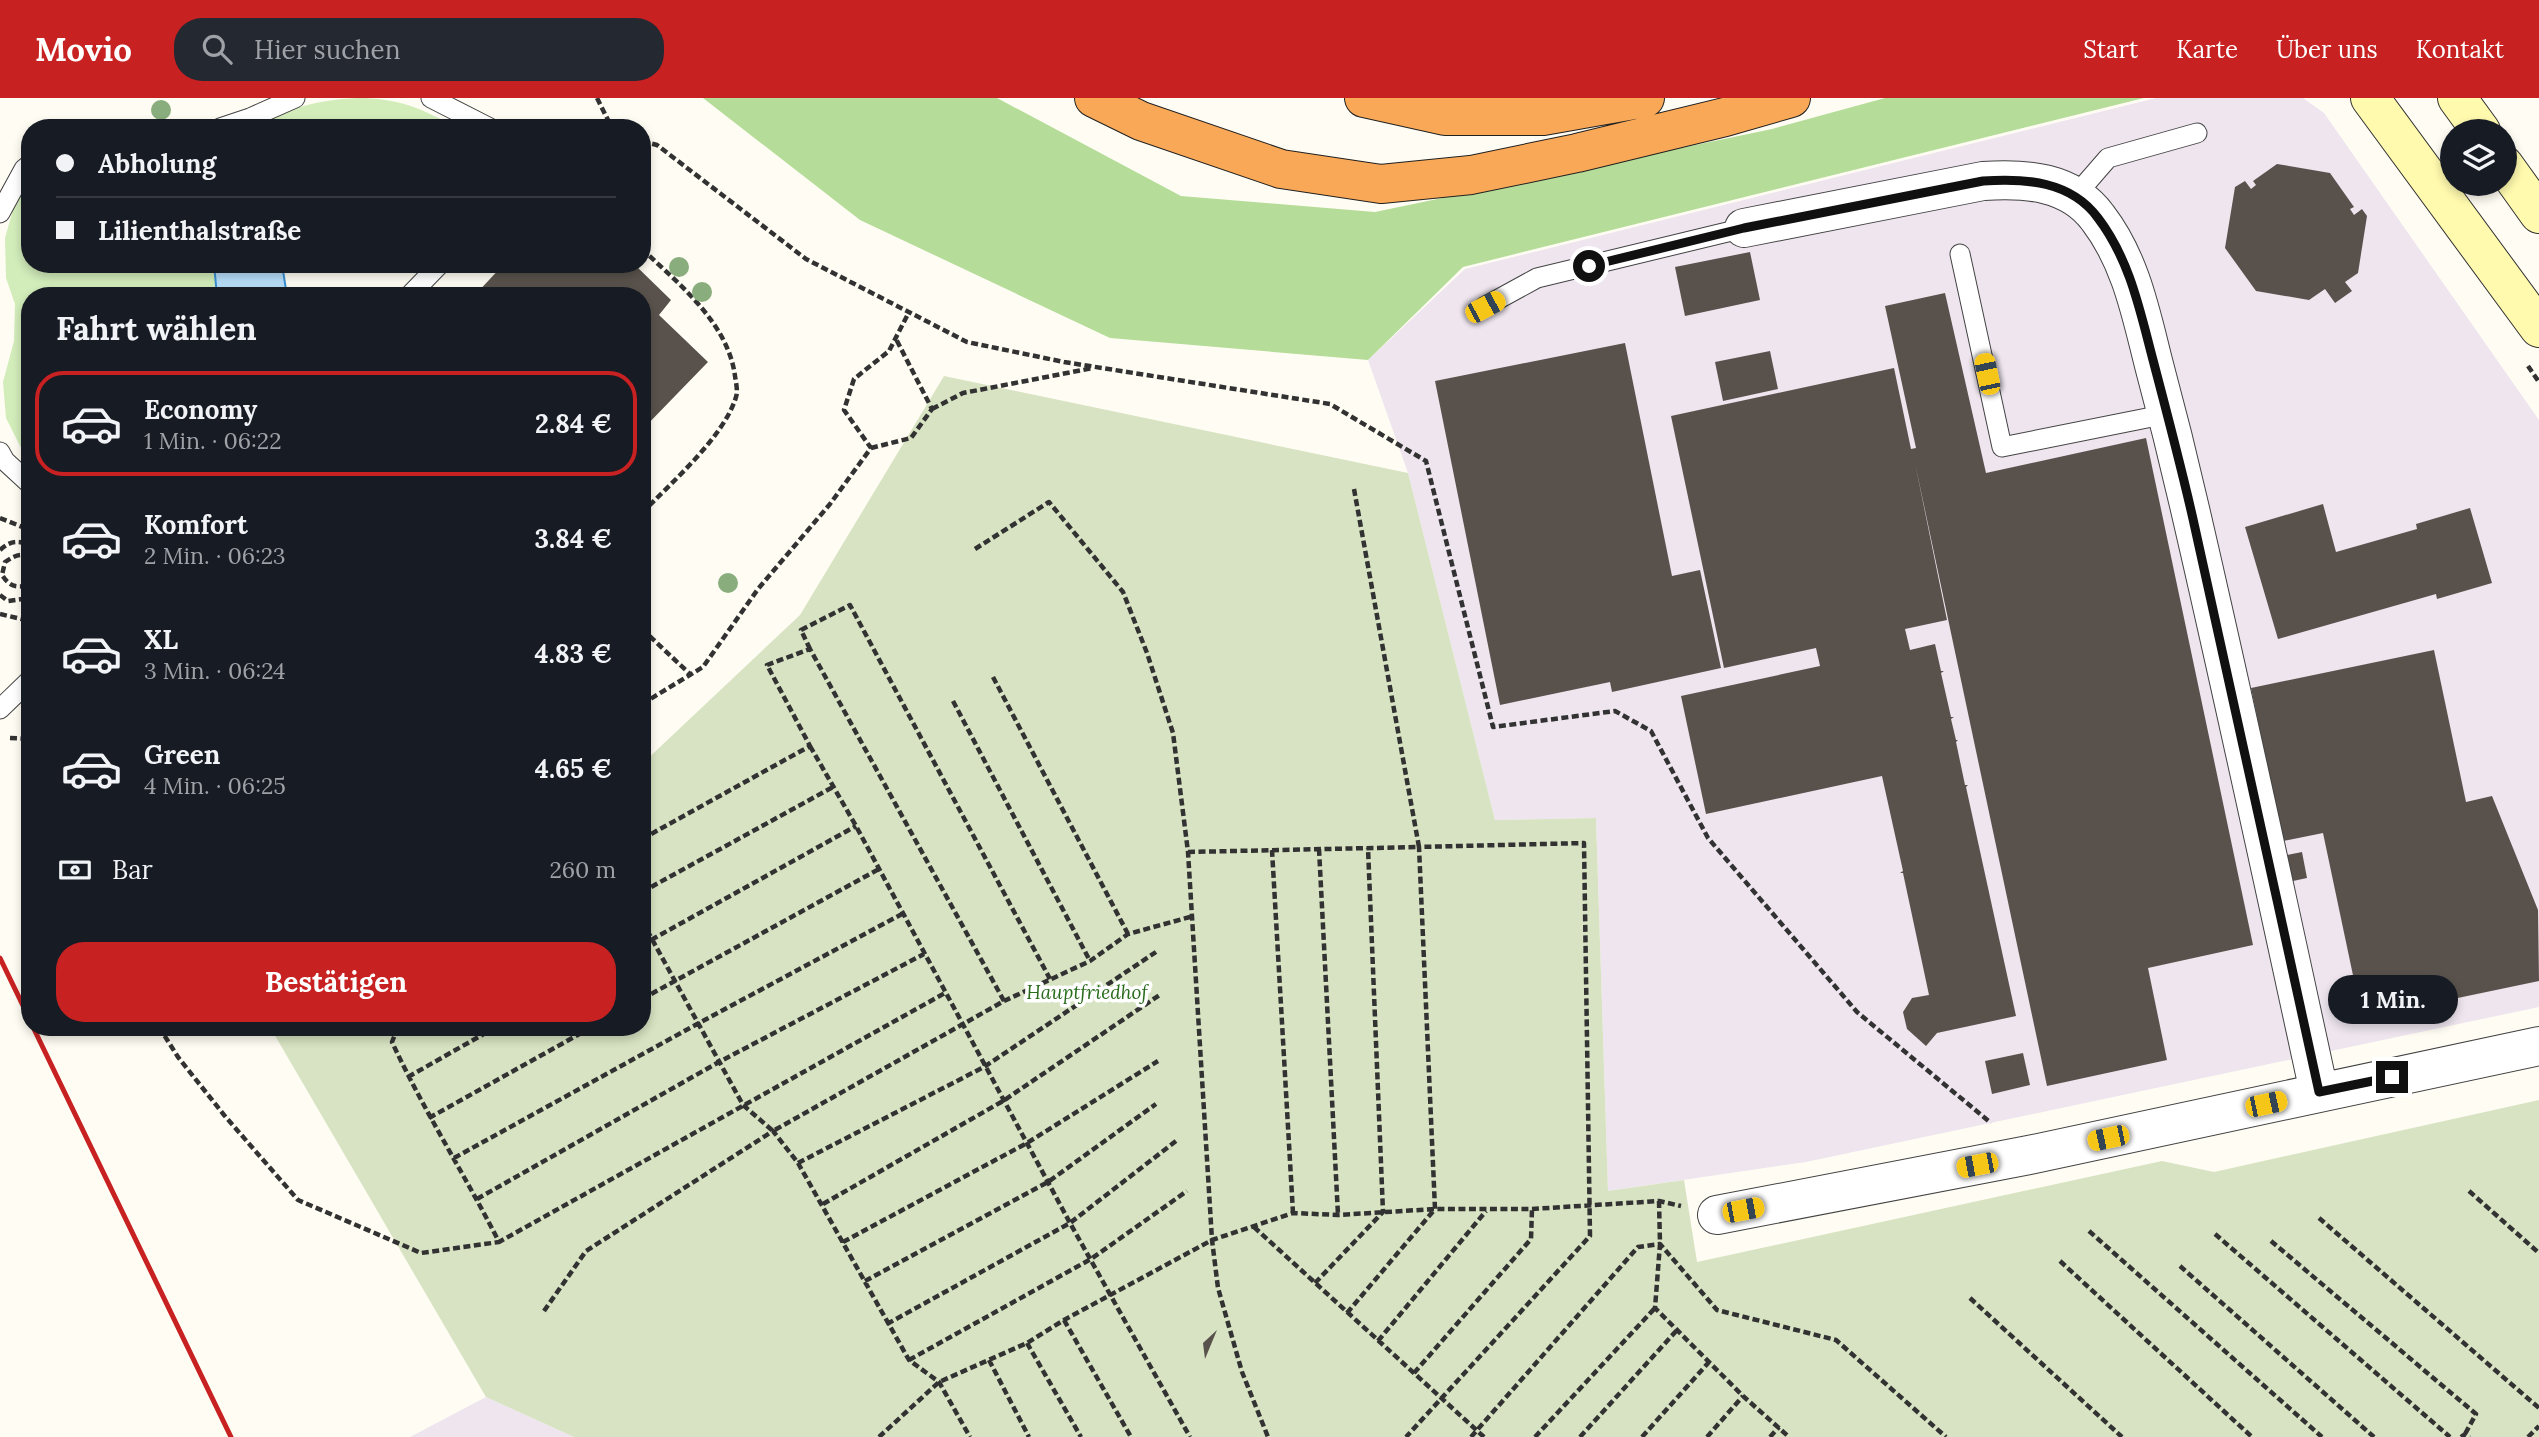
<!DOCTYPE html>
<html lang="de">
<head>
<meta charset="utf-8">
<style>
	:root { --surface:#171b24; --page:#242831; --text:#f1f3f6; --muted:#9ea1a6; --line:#363941; --accent:#c72122 }
	body { margin:0; font-family:Lora,serif; background:var(--page); color:var(--text); height:100vh; display:flex; flex-direction:column; font-size:26px; white-space:nowrap }
	* { box-sizing:border-box; margin:0 }
	p { font-size:23px; color:var(--muted) }
	.icon { flex:none; width:38px; height:38px; fill:none; stroke:currentColor; stroke-width:2; stroke-linecap:round; stroke-linejoin:round }
	.map { position:relative; flex:1; overflow:hidden }
	.panel { position:absolute; left:21px; top:189px; width:630px; height:749px; display:flex; flex-direction:column; background:var(--surface); border-radius:28px; box-shadow:0 4px 10px #0003 }
	.panel>* { flex:none }
	.guide { position:absolute; left:21px; top:21px; width:630px; height:154px; border-radius:28px; box-shadow:0 4px 10px #0003; display:grid; align-content:center; height:154px; padding:0 35px; background:var(--surface) }
	.buttons { position:absolute; left:2440px; top:21px; display:grid; gap:14px }
	.buttons a { display:grid; place-items:center; width:77px; height:77px; border-radius:50%; background:var(--surface); box-shadow:0 4px 10px #0003; font-size:35px }
	.end { position:absolute; width:32px; height:32px; margin:-16px; border:9px solid #101010; background:#fff; box-shadow:0 0 0 4px #fff }
	.from { border-radius:50% }
	.bubble { position:absolute; height:49px; border-radius:24px; background:var(--surface); box-shadow:0 4px 10px #0003; font-size:23px; font-weight:700; line-height:49px; text-align:center }
	.car { position:absolute; width:21px; height:42px; margin:-21px -10px; border-radius:9px; box-shadow:0 0 5px 2px #0007; background:linear-gradient(#f5c518 24%,#345 0 40%,#f5c518 0 76%,#345 0 86%,#f5c518 0) }
	.guide b { display:flex; align-items:center; gap:24px; height:66px; font-size:26px }
	.guide b+b { border-top:2px solid var(--line) }
	.guide i { width:18px; height:18px; background:var(--text) }
	ul { padding:0; list-style:none }
	li { display:flex; align-items:center; gap:21px; height:105px; margin:0 14px 10px; padding:0 21px; border:4px solid transparent; border-radius:28px }
	li div { flex:1 }
	li b { display:block; font-size:26px }
	li em { font-style:normal; font-weight:700 }
	li.on { border-color:var(--accent) }
	li>.icon { width:63px; height:63px; stroke-width:1.5 }
	h2 { padding:0 35px; font-size:32px; line-height:84px }
	.pay { display:flex; align-items:center; gap:18px; height:77px; padding:0 35px; font-size:26px }
	.pay p { margin-inline-start:auto }
	.action { display:flex; gap:14px; margin-top:auto; padding:14px 35px }
	.action a { flex:1; height:80px; border-radius:28px; background:var(--accent); color:#fff; font-size:28px; font-weight:700; line-height:80px; text-align:center }
	header { display:flex; align-items:center; gap:42px; box-sizing:border-box; height:98px; padding:0 35px; background:var(--accent); color:#fff }
	header strong { font-size:33px }
	nav { display:flex; gap:38px; margin-inline-start:auto; font-size:24px }
	.search { width:490px; height:63px; background:var(--page); display:flex; align-items:center; gap:18px; box-sizing:border-box; padding:0 24px; border-radius:28px; color:var(--muted); font-size:26px }
	.map>svg:first-child { display:block }
	.industrial { fill:#eee5ef }
	.green { fill:#d2ecba }
	.forest { fill:#b5dd99 }
	.cemetery { fill:#d7e3c2 }
	.water { fill:#b6ddf9; stroke:#398fd3; stroke-width:2 }
	.building { fill:#59524c }
	.lines { fill:none; stroke-linecap:round; stroke-linejoin:round }
	.lane-casing { stroke:#434343; stroke-width:21 }
	.street-casing { stroke:#434343; stroke-width:40 }
	.secondary-casing { stroke:#323232; stroke-width:40 }
	.highway-casing { stroke:#212121; stroke-width:40 }
	.path { stroke:#323232; stroke-width:4.5; stroke-dasharray:7 3.5; stroke-linecap:butt }
	.lane { stroke:#fff; stroke-width:19 }
	.street { stroke:#fff; stroke-width:38 }
	.secondary { stroke:#fffaae; stroke-width:38 }
	.highway { stroke:#f9a857; stroke-width:38 }
	.rail { stroke:#c72122; stroke-width:5 }
	.tree { fill:#89ad7d }
	.route { stroke:#101010; stroke-width:9 }
	.labels { text-anchor:middle; dominant-baseline:central; stroke-width:7; stroke-linejoin:round; paint-order:stroke }
	.park-label { font-size:19px; font-style:italic; fill:#296c1c; stroke:#fff }
</style>
</head>
<body>
<header>
<strong>Movio</strong>
<div class="search"><svg class="icon" aria-label="search" viewBox="0 0 24 24"><circle cx="10" cy="10" r="6"/><path d="M15 15l6 6"/></svg>Hier suchen</div>
<nav><a>Start</a><a>Karte</a><a>Über uns</a><a>Kontakt</a></nav>
</header>
<div class="map">
<svg width="2539" height="1339" viewBox="0 0 2539 1339">
	<rect width="100%" height="100%" fill="#fffdf3"/>
	<path class="industrial" d="M2156,0H2303L2324,15L2539,322V909L1806,1064L1608,1093L1596,720L1495,722L1408,375L1368,262L1465,171Z
		M486,1299L574,1339H410Z"/>
	<path class="green" d="M357,0C398,0 422,10 457,30C433,30 408,32 383,30C362,27 343,23 322,30H244C284,13 313,2 357,0Z
		M30,82V166H214L217,198H30V361L20,348L6,320L3,284L14,243L15,206L6,180L5,140L16,101Z"/>
	<path class="forest" d="M703,0H997L1181,98L1375,114L1772,31L1885,0H2144L1463,169L1368,262L1110,240L860,122Z"/>
	<path class="cemetery" d="M944,278L1408,375L1495,722L1596,720L1608,1093L1684,1082L1697,1164L2162,1063L2214,1074L2539,1002V1339H574L486,1299L270,929H642V666L800,517Z"/>
	<path class="water" d="M214,166H282L287,198H217Z"/>
	<path class="building" d="M2277,66L2330,75L2354,109L2350,111L2354,117L2362,111L2367,118L2358,175L2345,184L2352,193L2335,205L2325,191L2309,202L2256,193L2225,150L2235,89L2245,83L2251,91L2256,87L2253,83Z
		M1750,154L1760,202L1685,218L1675,169Z
		M504,166H634L671,202L659,217L708,264L642,332V198H474Z
		M1945,195L1986,375L2146,340L2253,847L2148,870L2167,962L2047,988L1915,365L1947,522L1905,531L1910,552L1935,546L1941,573H1944L1941,575L1951,619H1954L1951,621L1956,642H1958L1956,644L1965,687H1968L1966,689L2016,918L1937,935L1926,948L1907,931L1903,914L1912,900L1929,897L1903,775H1900L1903,773L1882,678L1706,716L1681,598L1820,568L1816,550L1724,570L1671,318L1894,270L1911,351L1916,350L1885,208Z
		M1625,245L1672,478L1700,472L1721,570L1612,594L1610,584L1500,607L1435,283Z
		M1770,253L1778,291L1723,303L1715,264Z
		M2323,406L2336,454L2417,431L2416,426L2470,410L2492,485L2437,501L2436,496L2278,541L2245,429Z
		M2434,552L2466,704L2492,698L2538,812L2539,883L2362,920L2323,735L2283,743L2251,590Z
		M2302,754L2307,780L2293,783L2287,757Z
		M2023,955L2030,987L1992,996L1985,963Z
		M1217,1232L1205,1261L1203,1245Z"/>
	<g class="lines">
		<defs>
			<path id="lane" d="M431,0L490,30
				M220,30L250,20L295,0
				M2075,98L2108,60L2197,35
				M0,115L24,71L30,66
				M1960,156L2002,349L2167,316
				M409,198L440,166
				M1484,209L1537,180L1744,130
				M0,354L5,363L30,386
				M0,611L30,582"/>
			<path id="street" d="M1744,130L1983,83C2025,80 2071,83 2098,120C2131,163 2141,216 2154,267C2167,315 2179,363 2190,411C2235,605 2277,800 2319,994
				M1717,1117L2029,1057L2539,948"/>
			<path id="secondary" d="M2370,0L2539,230
				M2457,0L2481,33
				M2504,67L2539,116"/>
			<path id="highway" d="M1094,0L1141,23L1281,71L1381,86L1471,77L1577,55L1725,19L1791,0
				M1364,0L1445,18H1543L1645,0"/>
		</defs>
		<use href="#lane" class="lane-casing"/>
		<use href="#street" class="street-casing"/>
		<use href="#secondary" class="secondary-casing"/>
		<use href="#highway" class="highway-casing"/>
		<path class="path" d="M597,0L612,30
			M642,43L657,47L806,161L967,244L1064,264L1330,306L1426,363L1493,629L1615,613L1651,633L1708,740L1857,914L1991,1025
			M642,151C679,186 728,225 735,278C736,285 738,293 736,299C724,339 671,385 642,415
			M2528,268L2539,284
			M932,311L963,295L1093,270
			M871,350L911,340L932,311L896,241
			M0,420L30,432
			M975,451L1049,404L1123,494L1147,555L1173,635L1188,754L1212,1142L1218,1190L1242,1274L1268,1339
			M0,452C10,443 17,442 30,447
			M30,460C21,454 14,458 5,464L2,477C10,489 16,490 30,487
			M23,480L28,478L30,473
			M0,497L8,503L30,500
			M0,516L30,523
			M642,531L691,577
			M810,551L801,532L850,507L1050,881
			M993,579L1128,836
			M953,603L1090,863
			M642,606L703,569L758,491L830,406L871,350L844,312L854,281L889,253L909,214
			M10,640L30,641
			M810,648L856,728L1070,1125L1190,1339
			M642,741L810,648L767,567L810,551L1004,903
			M1319,751L1338,1117
			M1272,752L1293,1115
			M1188,754L1419,749L1354,391
			M642,794L833,689
			M642,823L743,1007L773,1033L1004,903L1090,863L1128,836L1190,819
			M642,847L856,728
			M642,901L879,771
			M159,929L178,959L224,1017L298,1102L421,1155L499,1144
			M398,929L392,944C424,1013 465,1077 499,1144L945,895
			M408,979L496,929
			M429,1020L592,929
			M454,1060L699,925L902,816
			M798,1065L984,969L1156,854
			M2469,1093L2539,1155
			M477,1101L719,964L924,856
			M1659,1103L1660,1146L1655,1210L1743,1298L1789,1339
			M823,1106L1003,1003L1161,896
			M2319,1120L2539,1310
			M1254,1129L1484,1339
			M2089,1133L2322,1339
			M2215,1136L2450,1339
			M2271,1143L2476,1316L2465,1336
			M843,1144L1027,1045L1158,963
			M2060,1163L2252,1339
			M2180,1168L2374,1339
			M865,1183L1048,1084L1156,1006
			M1315,1185L1383,1114L1368,750
			M1970,1200L2122,1339
			M544,1213L586,1153L773,1033L798,1065L909,1262L939,1284L970,1339
			M1347,1215L1435,1111L1419,749L1584,745L1590,1138L1406,1339
			M1064,1222L1131,1339
			M887,1226L1070,1125L1176,1043
			M1378,1243L1486,1113
			M1027,1245L1081,1339
			M909,1262L1091,1161L1187,1093
			M989,1262L1029,1339
			M1414,1275L1531,1141L1532,1111
			M879,1339L939,1284L1027,1245L1064,1222L1212,1142L1293,1115L1338,1117L1435,1111H1532L1659,1103L1681,1108
			M1471,1339L1638,1149L1660,1146L1717,1212L1836,1242L1946,1339
			M1535,1339L1655,1210
			M1580,1339L1677,1232
			M1642,1339L1709,1264
			M1707,1339L1743,1298
			M1770,1339L1779,1329
			M2461,1339L2465,1336L2470,1339
			M2528,1339L2539,1328"/>
		<use href="#lane" class="lane"/>
		<use href="#street" class="street"/>
		<use href="#secondary" class="secondary"/>
		<use href="#highway" class="highway"/>
		<path class="rail" d="M0,860L30,922
			M33,929L231,1339"/>
	</g>
	<g class="tree">
		<circle cx="161" cy="12" r="10"/>
		<circle cx="679" cy="169" r="10"/>
		<circle cx="702" cy="194" r="10"/>
		<circle cx="728" cy="485" r="10"/>
	</g>
	<g class="lines">
		<path class="route" d="M1589,168L1744,130L1983,83C2025,80 2071,83 2098,120C2130,162 2140,213 2153,262C2167,315 2181,368 2193,421C2236,612 2277,803 2319,994L2392,979"/>
	</g>
	<g class="labels">
		<g class="park-label">
			<text x="1087" y="894">Hauptfriedhof</text>
		</g>
	</g>
</svg>
<div class="buttons">
<a><svg class="icon" aria-label="layers" viewBox="0 0 24 24"><path d="M12 4l9 5-9 5-9-5zM3 14l9 5 9-5"/></svg></a>
</div>
<i class="end from" style="left:1589px;top:168px"></i>
<i class="end" style="left:2392px;top:979px"></i>
<div class="bubble" style="left:2328px;top:877px;width:130px">1 Min.</div>
<i class="car" style="left:1485px;top:209px;rotate:62deg"></i>
<i class="car" style="left:1987px;top:276px;rotate:348deg"></i>
<i class="car" style="left:2266px;top:1006px;rotate:78deg"></i>
<i class="car" style="left:2108px;top:1040px;rotate:258deg"></i>
<i class="car" style="left:1977px;top:1067px;rotate:259deg"></i>
<i class="car" style="left:1743px;top:1112px;rotate:79deg"></i>
<div class="guide">
<b><i class="from"></i>Abholung</b>
<b><i></i>Lilienthalstraße</b>
</div>
<section class="panel">
<h2>Fahrt wählen</h2>
<ul>
<li class="on"><svg class="icon" aria-label="car" viewBox="0 0 24 24"><path d="M5 17H2v-5l4-1 3-4h7l3 4 3 1v5h-3M9 17h6M6 11h13"/><circle cx="7" cy="17" r="2"/><circle cx="17" cy="17" r="2"/></svg><div><b>Economy</b><p>1 Min. · 06:22</p></div><em>2.84 €</em></li>
<li><svg class="icon" aria-label="car" viewBox="0 0 24 24"><path d="M5 17H2v-5l4-1 3-4h7l3 4 3 1v5h-3M9 17h6M6 11h13"/><circle cx="7" cy="17" r="2"/><circle cx="17" cy="17" r="2"/></svg><div><b>Komfort</b><p>2 Min. · 06:23</p></div><em>3.84 €</em></li>
<li><svg class="icon" aria-label="car" viewBox="0 0 24 24"><path d="M5 17H2v-5l4-1 3-4h7l3 4 3 1v5h-3M9 17h6M6 11h13"/><circle cx="7" cy="17" r="2"/><circle cx="17" cy="17" r="2"/></svg><div><b>XL</b><p>3 Min. · 06:24</p></div><em>4.83 €</em></li>
<li><svg class="icon" aria-label="car" viewBox="0 0 24 24"><path d="M5 17H2v-5l4-1 3-4h7l3 4 3 1v5h-3M9 17h6M6 11h13"/><circle cx="7" cy="17" r="2"/><circle cx="17" cy="17" r="2"/></svg><div><b>Green</b><p>4 Min. · 06:25</p></div><em>4.65 €</em></li>
</ul>
<div class="pay"><svg class="icon" aria-label="cash" viewBox="0 0 24 24"><path d="M3 7h18v10H3z"/><circle cx="12" cy="12" r="2"/></svg>Bar<p>260 m</p></div>
<div class="action"><a>Bestätigen</a></div>
</section>
</div>
</body>
</html>
